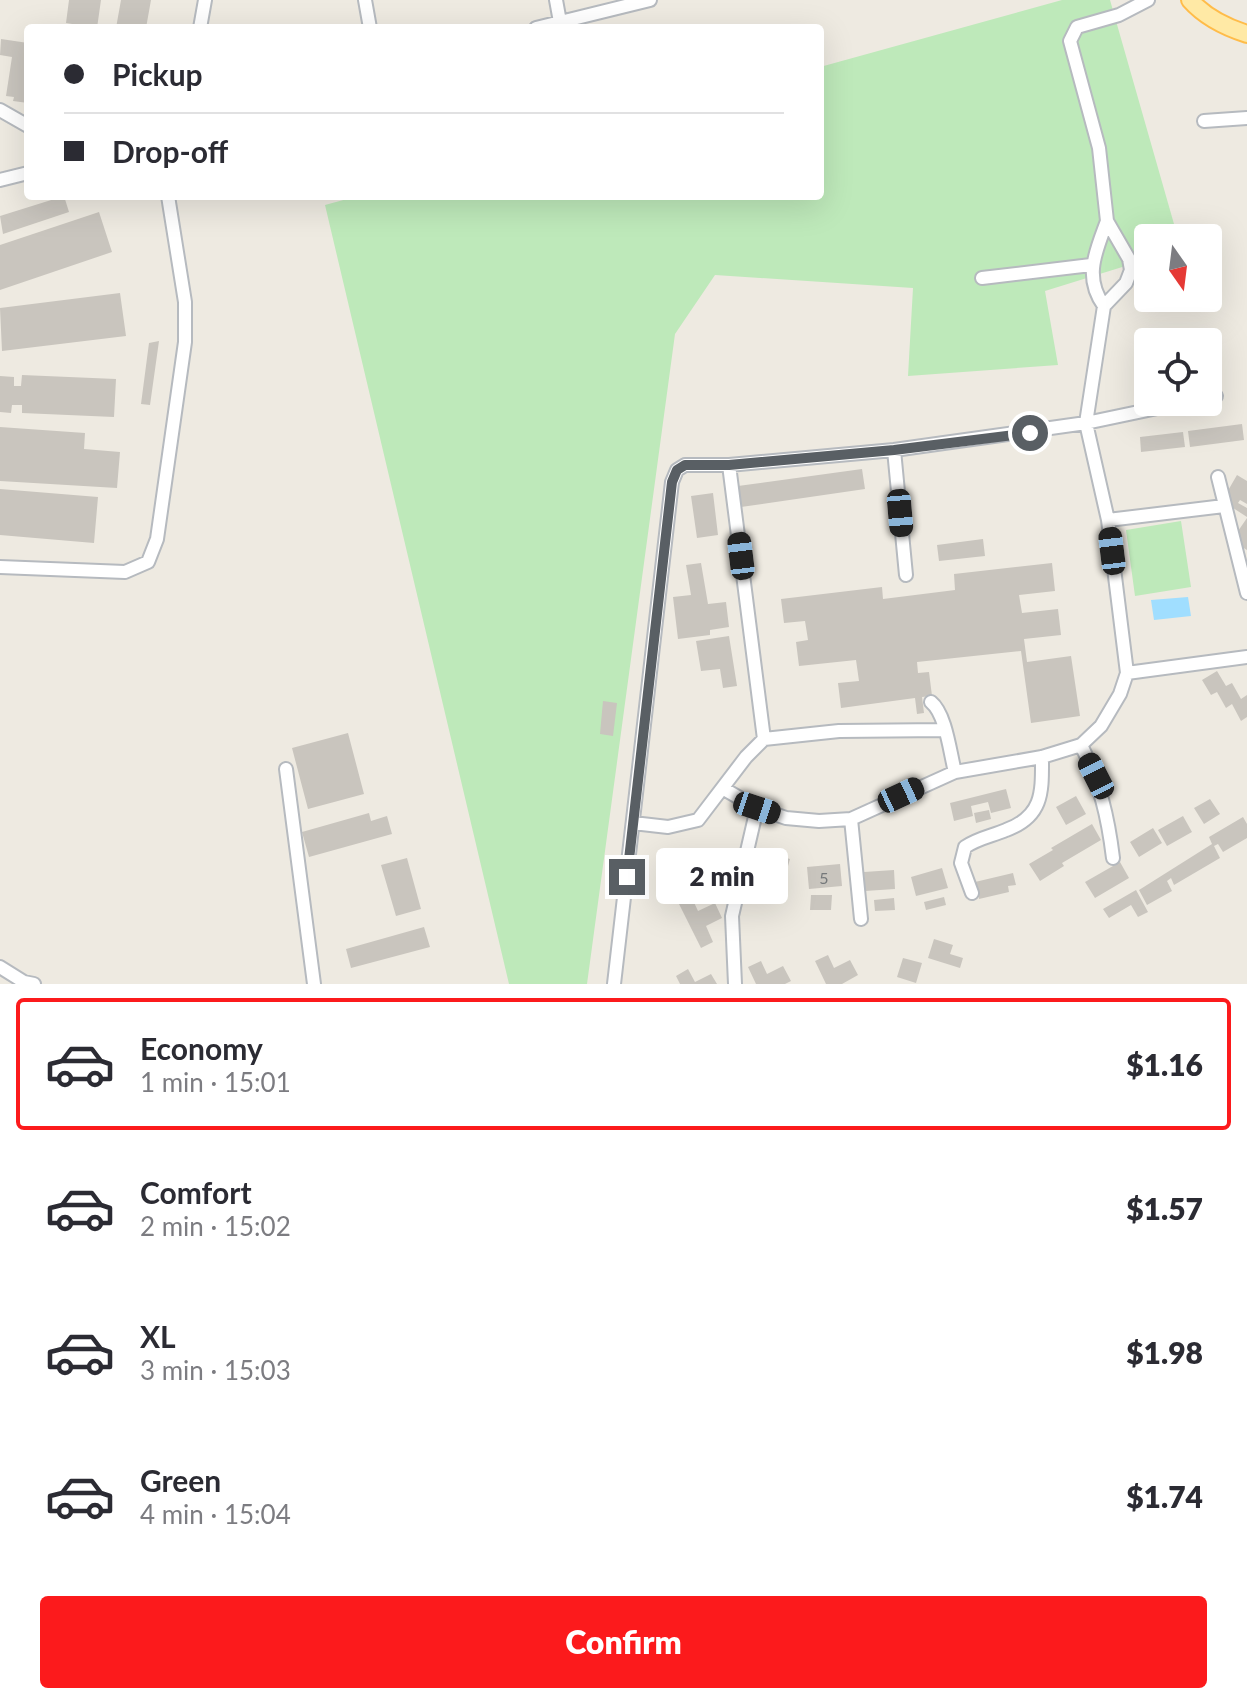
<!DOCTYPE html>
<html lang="en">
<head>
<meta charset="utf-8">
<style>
	:root { --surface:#fff; --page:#f7f7f7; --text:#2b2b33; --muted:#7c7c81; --line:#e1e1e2; --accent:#fc1a1c }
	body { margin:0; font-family:Lato,sans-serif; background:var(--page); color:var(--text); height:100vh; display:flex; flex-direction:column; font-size:30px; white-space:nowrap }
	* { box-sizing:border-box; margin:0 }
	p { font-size:26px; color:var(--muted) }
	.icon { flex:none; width:44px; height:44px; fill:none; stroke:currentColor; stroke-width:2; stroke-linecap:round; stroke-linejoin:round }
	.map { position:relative; height:984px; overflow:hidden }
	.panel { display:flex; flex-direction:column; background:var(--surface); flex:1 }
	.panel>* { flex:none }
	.guide { position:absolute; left:24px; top:24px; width:800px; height:176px; border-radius:8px; box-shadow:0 8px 32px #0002; display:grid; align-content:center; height:176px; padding:0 40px; background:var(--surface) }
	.needle { width:52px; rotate:166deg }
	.fabs { position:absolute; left:1134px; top:224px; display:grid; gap:16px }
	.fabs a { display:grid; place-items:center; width:88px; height:88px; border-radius:8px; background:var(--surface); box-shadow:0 8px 32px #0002; font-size:40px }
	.end { position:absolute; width:36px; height:36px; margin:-18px; border:10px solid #595f64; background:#fff; box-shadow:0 0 0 4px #fff }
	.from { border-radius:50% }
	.bubble { position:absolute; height:56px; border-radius:8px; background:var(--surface); box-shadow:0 8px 32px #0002; font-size:26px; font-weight:800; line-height:56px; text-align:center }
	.car { position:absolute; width:24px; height:48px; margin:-24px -12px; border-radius:10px; box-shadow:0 0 6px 2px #0007; background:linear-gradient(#222 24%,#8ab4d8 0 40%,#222 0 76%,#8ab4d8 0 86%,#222 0) }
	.guide b { display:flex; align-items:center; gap:28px; height:76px; font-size:30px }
	.guide b+b { border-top:2px solid var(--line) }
	.guide i { width:20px; height:20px; background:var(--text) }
	ul { padding:14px 0 0; list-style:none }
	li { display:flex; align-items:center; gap:24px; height:132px; margin:0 16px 12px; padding:0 24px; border:4px solid transparent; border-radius:8px }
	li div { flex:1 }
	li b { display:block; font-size:30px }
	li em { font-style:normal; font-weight:800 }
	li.selected { border-color:var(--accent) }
	li>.icon { width:72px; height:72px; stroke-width:1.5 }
	.primary-button { display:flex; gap:16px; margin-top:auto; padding:16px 40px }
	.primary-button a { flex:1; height:92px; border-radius:8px; background:var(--accent); color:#fff; font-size:32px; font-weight:800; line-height:92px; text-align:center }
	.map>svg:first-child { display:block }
	.green { fill:#bee9ba }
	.water { fill:#a0deff }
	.building { fill:#c9c5be }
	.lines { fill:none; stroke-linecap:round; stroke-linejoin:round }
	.minor-casing { stroke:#b6babf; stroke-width:16 }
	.major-casing { stroke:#ffbc49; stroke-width:20 }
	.minor { stroke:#fff; stroke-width:12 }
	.major { stroke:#ffe9a5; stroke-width:16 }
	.route { stroke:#595f64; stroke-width:10 }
	.labels { text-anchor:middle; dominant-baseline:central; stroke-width:7; stroke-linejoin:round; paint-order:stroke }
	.number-label { font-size:16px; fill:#75787a }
</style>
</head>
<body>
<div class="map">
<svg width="1247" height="984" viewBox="0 0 1247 984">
	<rect width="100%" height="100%" fill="#eeeae1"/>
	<path class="green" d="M1062,0H1110L1178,238H1148V259L1045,291L1058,365L908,376L913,288L715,275L675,334L587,984H509L325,205L358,196H820V67Z
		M1181,521L1191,587L1135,596L1126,530Z"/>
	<path class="water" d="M1188,597L1191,616L1154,620L1151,600Z"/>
	<path class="building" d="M69,0H101L97,28L66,23Z
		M121,0H151L146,28H116Z
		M1,39L28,43V103L13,101L14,97L6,96L12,57L0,55Z
		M64,196L69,212L3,234L0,216Z
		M99,212L112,252L0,290V245Z
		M120,293L126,336L2,351L0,308Z
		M159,341L150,405L141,404L149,343Z
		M22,375L116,379L114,417L22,413V405H12L11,413L0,412V376L14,377V386H21Z
		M1242,424L1244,440L1190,447L1188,431Z
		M0,427L85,433L84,449L120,452L117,488L0,481Z
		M1183,432L1185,447L1141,452L1140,437Z
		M862,469L865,489L741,507L738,486Z
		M1237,475L1247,481V504L1240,500L1238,503L1247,508V517L1227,504L1231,497L1226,494Z
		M0,489L98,497L94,543L0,535Z
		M713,493L718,535L697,538L691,496Z
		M1247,518V550L1237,544L1241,537L1236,534Z
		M983,539L985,556L939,561L937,545Z
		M701,563L708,604L726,602L729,627L710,630V635L678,639L673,597L691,595L686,565Z
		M1052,563L1055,591L1019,595L1022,613L1058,609L1061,635L1024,639L1027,662L1071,656L1080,716L1031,723L1021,651L917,662L918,673L929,672L932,696L922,697L924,713L917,714L915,698L841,708L838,683L859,681L856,660L799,666L796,642L808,640L805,621L784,623L781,599L882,587L883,599L955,590L954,574Z
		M729,636L737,686L723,688L720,669L701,671L696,641Z
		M1217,671L1226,686L1232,683L1241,699L1247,695V717L1241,721L1232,704L1226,708L1217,692L1211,695L1202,680Z
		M603,701L617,703L613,736L600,734Z
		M348,733L364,794L308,809L292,748Z
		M1006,789L1011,808L991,813L988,802L971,806L973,816L954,821L950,803Z
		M1076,796L1086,814L1066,825L1056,807Z
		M1210,799L1220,814L1204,824L1194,808Z
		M989,810L991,819L976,823L974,813Z
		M369,813L371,821L387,816L392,834L309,857L302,832Z
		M1183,816L1192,832L1167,846L1158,830Z
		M1243,817L1247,824V838L1223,852L1218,844L1214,846L1220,858L1174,885L1171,878L1167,881L1172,891L1147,905L1139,890L1212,844L1209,837Z
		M1092,824L1101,840L1062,863L1064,866L1040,881L1029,864L1053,850L1051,848Z
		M1153,828L1162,843L1139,857L1130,842Z
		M757,849L790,859L785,877L751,867Z
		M407,858L421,909L396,916L381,865Z
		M1120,862L1129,878L1095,898L1085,882Z
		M840,864L842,886L809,889L807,867Z
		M942,868L948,888L916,896L911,877Z
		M894,870L895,889L865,891L864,872Z
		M1013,873L1016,885L1008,886L1009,892L979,899L975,882Z
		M758,878L777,883L774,895L755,890Z
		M1136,890L1148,912L1138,917L1131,905L1109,918L1103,909Z
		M811,895H832L831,910H810Z
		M944,897L946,905L926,910L924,902Z
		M692,898L698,911L715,903L722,918L706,926L713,942L701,948L679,904Z
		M894,898L895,910L875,911L874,900Z
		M424,927L430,947L351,968L346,949Z
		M934,939L953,945L950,954L963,958L960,968L928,958Z
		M828,955L834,968L850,960L858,975L842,984H826L815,961Z
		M903,958L922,963L916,983L897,977Z
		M761,961L767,974L783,966L791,981L785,984H756L748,967Z
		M688,969L695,982L711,974L717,984H680L676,976Z"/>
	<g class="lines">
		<defs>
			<path id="minor" d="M365,0L370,28
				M556,0L560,22
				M1148,0L1119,15L1077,27L1070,41L1099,148L1107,221L1129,259L1131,270L1126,283L1104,306L1086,423L1186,402
				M200,28L205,0
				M536,28L650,0
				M0,110L28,126
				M1204,121L1247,118
				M0,180L28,173
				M982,278L1091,265
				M1104,306C1083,277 1096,251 1107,221
				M1208,397L1216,396
				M894,450L906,575
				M729,465L764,739
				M1218,477L1247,593
				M1108,520L1224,506
				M0,567L125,572L148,562L157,539L185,342V302L168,196
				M1127,673L1247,657
				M931,702C946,714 950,753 955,772
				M1081,745C1100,783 1108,817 1113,858
				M286,769L314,984
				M724,789L757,808
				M851,819L861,919
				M633,823L668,827L698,820L746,757L764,739L839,731L944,730
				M972,893L961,863L965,847C978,838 992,836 1006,830C1044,816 1042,791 1042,757
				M0,967L24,982L34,984
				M614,984L672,482L677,470L685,465H729L894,450L1086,423L1108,520L1127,673L1120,694L1101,726L1081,745L1042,757L955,772L851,819L819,821L786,818L757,808L732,916L735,984"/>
			<path id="major" d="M1190,0C1205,17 1225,27 1247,34"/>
		</defs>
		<use href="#minor" class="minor-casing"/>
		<use href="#major" class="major-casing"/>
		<use href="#minor" class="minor"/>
		<use href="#major" class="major"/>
	</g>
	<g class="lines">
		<path class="route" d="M627,877L672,482L677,470L685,465H729L894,450L1030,433"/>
	</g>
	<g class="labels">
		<g class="number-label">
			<text x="824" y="877">5</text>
		</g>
	</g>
</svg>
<div class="fabs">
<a><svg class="needle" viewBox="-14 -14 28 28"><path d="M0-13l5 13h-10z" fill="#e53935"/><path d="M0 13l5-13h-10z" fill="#7c7c81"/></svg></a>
<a><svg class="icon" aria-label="locate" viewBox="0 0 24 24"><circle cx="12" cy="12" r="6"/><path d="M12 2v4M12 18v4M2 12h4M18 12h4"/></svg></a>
</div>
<i class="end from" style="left:1030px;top:433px"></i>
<i class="end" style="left:627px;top:877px"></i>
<div class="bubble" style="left:656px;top:848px;width:132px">2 min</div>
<i class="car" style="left:900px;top:513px;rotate:175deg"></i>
<i class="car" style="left:1112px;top:551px;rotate:353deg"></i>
<i class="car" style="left:741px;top:556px;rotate:353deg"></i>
<i class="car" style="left:1096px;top:776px;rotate:333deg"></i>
<i class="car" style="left:901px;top:795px;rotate:65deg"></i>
<i class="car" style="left:757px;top:808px;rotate:108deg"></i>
<div class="guide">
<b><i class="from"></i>Pickup</b>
<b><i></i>Drop-off</b>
</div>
</div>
<section class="panel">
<ul>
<li class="selected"><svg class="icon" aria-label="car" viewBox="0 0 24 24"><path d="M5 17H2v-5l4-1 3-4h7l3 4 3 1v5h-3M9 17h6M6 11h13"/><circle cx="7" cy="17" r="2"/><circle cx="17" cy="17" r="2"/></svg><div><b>Economy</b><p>1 min · 15:01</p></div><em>$1.16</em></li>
<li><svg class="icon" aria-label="car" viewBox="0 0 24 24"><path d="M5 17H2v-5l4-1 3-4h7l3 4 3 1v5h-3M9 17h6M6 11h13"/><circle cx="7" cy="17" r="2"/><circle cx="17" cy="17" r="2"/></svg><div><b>Comfort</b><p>2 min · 15:02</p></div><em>$1.57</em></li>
<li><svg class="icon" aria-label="car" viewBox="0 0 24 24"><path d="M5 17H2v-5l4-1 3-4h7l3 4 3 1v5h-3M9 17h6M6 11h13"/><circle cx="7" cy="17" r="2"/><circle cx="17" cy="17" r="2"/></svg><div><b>XL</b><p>3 min · 15:03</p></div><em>$1.98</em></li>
<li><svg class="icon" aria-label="car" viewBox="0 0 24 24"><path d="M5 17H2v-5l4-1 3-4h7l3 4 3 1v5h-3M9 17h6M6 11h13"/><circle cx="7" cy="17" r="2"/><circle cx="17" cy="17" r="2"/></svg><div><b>Green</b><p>4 min · 15:04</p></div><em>$1.74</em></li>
</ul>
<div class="primary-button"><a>Confirm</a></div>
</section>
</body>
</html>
